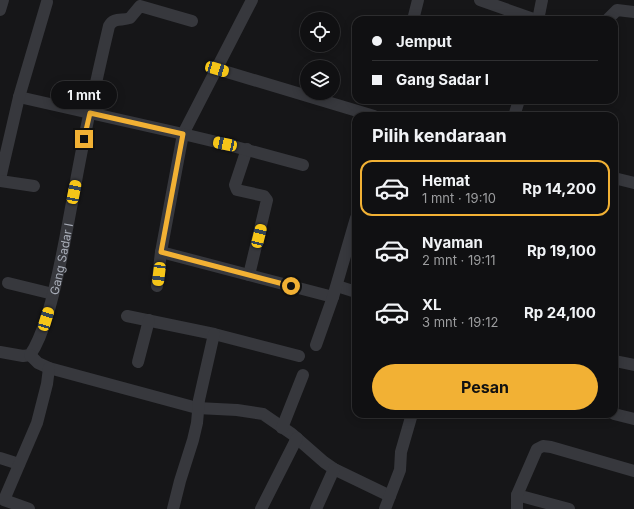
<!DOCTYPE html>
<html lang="id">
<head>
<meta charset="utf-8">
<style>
	:root { --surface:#101012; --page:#1e1e20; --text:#f1f3f6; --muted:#9c9d9f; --line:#303032; --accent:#f2b134 }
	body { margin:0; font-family:Inter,sans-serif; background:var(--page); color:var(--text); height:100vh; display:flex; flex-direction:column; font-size:15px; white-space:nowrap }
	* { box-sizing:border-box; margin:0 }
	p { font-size:13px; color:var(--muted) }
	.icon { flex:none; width:22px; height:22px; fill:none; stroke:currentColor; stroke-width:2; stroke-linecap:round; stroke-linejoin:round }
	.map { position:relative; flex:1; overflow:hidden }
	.details { position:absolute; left:352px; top:112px; width:266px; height:306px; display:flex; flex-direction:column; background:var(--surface); border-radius:12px; box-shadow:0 2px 10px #0003,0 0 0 1px var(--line) }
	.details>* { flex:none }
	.guide { position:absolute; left:352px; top:16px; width:266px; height:88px; border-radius:12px; box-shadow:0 2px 10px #0003,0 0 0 1px var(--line); display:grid; align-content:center; height:88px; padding:0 20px; background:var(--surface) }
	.buttons { position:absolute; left:300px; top:12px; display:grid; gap:8px }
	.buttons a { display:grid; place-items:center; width:40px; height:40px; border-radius:50%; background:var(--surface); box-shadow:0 2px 10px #0003,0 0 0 1px var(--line); font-size:20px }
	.end { position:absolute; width:18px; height:18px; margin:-9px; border:5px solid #f2b134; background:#111; box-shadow:0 0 0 2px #111 }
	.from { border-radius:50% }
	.bubble { position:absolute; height:28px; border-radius:14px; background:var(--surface); box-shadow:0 2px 10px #0003,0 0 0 1px var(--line); font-size:13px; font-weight:700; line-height:28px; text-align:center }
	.car { position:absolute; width:12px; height:24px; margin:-12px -6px; border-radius:5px; box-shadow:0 0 3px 1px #0007; background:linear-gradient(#f5c518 24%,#345 0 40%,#f5c518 0 76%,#345 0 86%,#f5c518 0) }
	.guide b { display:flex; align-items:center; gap:14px; height:38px; font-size:15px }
	.guide b+b { border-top:1px solid var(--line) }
	.guide i { width:10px; height:10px; background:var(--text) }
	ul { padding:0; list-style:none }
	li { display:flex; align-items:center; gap:12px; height:56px; margin:0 8px 6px; padding:0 12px; border:2px solid transparent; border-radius:12px }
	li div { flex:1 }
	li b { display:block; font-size:15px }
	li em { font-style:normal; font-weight:700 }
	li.on { border-color:var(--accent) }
	li>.icon { width:36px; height:36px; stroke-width:1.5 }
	h2 { padding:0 20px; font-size:18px; line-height:48px }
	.cta { display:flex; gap:8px; margin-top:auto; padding:8px 20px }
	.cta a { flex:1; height:46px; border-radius:24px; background:var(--accent); color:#111; font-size:16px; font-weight:700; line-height:46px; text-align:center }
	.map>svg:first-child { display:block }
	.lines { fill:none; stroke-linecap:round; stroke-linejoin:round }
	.minor { stroke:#37383d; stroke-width:12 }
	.route { stroke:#f2b134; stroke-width:5 }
	.labels { text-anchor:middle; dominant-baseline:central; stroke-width:3.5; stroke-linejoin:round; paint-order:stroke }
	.street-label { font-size:12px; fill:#a8adb8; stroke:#111113 }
</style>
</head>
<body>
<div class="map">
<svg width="634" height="509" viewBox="0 0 634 509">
	<rect width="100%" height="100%" fill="#161618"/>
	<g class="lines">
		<g class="minor">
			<path d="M480,0L536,20"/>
			<path d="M0,10L3,0"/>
			<path d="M413,20L418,0"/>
			<path d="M538,20L542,0"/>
			<path d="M607,20L617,10L634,12"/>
			<path d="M217,69L374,116"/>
			<path d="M19,97L183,134L252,0"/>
			<path d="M515,113L519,100"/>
			<path d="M247,149L235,185L237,190L264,196L267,200L249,275"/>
			<path d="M614,178L634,183"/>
			<path d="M0,179L19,97L47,2"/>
			<path d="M0,181L34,186"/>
			<path d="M161,252L333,297"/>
			<path d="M8,283L53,294"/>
			<path d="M157,286L161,252L183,134L225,144L303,165"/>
			<path d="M337,286L356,292"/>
			<path d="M127,316L214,334L299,356"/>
			<path d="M316,345L333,297L356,218"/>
			<path id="s1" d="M0,352L23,356L30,355C39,342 43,328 48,313C60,273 66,233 74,192C84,136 96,81 109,26C114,17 122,21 130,18L140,6L192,21"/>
			<path d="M30,355L38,363L49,368L197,408L237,410L263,414L292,434L324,462L334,469L390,496"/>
			<path d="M615,361L634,365"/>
			<path d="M138,362L149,320"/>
			<path d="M614,414L634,419"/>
			<path d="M282,428L303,375"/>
			<path d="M0,458L19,464"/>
			<path d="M517,495L569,509"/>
			<path d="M29,509L4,500L37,423L47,384L49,368"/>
			<path d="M173,509L180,481L193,440L197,423L199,400L214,334"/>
			<path d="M261,509L297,438"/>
			<path d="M316,509L334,469"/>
			<path d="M385,509L400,470L401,452L412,414"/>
			<path d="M517,509V495L537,449L543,446L551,447L634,471"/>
		</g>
	</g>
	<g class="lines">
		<path class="route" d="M84,139L90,113L183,134L161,252L291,286"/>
	</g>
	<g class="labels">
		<g class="street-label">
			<text stroke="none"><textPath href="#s1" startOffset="132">Gang Sadar I</textPath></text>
		</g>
	</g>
</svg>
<div class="buttons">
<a><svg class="icon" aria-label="locate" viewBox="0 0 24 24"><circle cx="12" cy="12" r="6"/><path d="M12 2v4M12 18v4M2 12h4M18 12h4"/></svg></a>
<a><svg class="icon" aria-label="layers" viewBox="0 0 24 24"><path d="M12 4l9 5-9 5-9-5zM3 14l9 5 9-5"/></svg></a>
</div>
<i class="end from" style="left:291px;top:286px"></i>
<i class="end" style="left:84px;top:139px"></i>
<div class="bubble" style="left:51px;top:81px;width:66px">1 mnt</div>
<i class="car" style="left:217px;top:69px;rotate:106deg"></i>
<i class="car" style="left:225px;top:144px;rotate:282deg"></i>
<i class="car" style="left:74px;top:192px;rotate:11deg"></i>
<i class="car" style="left:259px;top:236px;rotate:14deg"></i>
<i class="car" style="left:159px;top:274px;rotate:187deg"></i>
<i class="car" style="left:46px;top:319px;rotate:17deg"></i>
<div class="guide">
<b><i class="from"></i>Jemput</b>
<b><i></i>Gang Sadar I</b>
</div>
<section class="details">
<h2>Pilih kendaraan</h2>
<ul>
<li class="on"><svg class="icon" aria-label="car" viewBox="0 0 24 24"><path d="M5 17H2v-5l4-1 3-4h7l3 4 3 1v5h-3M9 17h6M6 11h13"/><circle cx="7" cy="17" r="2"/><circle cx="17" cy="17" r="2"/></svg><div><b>Hemat</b><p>1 mnt · 19:10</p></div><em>Rp 14,200</em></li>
<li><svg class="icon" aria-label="car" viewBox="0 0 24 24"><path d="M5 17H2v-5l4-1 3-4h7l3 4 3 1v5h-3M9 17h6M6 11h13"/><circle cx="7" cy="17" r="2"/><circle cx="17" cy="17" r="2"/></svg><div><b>Nyaman</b><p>2 mnt · 19:11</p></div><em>Rp 19,100</em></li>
<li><svg class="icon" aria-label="car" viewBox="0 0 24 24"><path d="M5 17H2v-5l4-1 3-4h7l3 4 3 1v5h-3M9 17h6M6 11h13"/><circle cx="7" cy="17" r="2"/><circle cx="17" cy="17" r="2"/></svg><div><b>XL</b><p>3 mnt · 19:12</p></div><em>Rp 24,100</em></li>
</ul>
<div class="cta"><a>Pesan</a></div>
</section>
</div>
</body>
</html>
